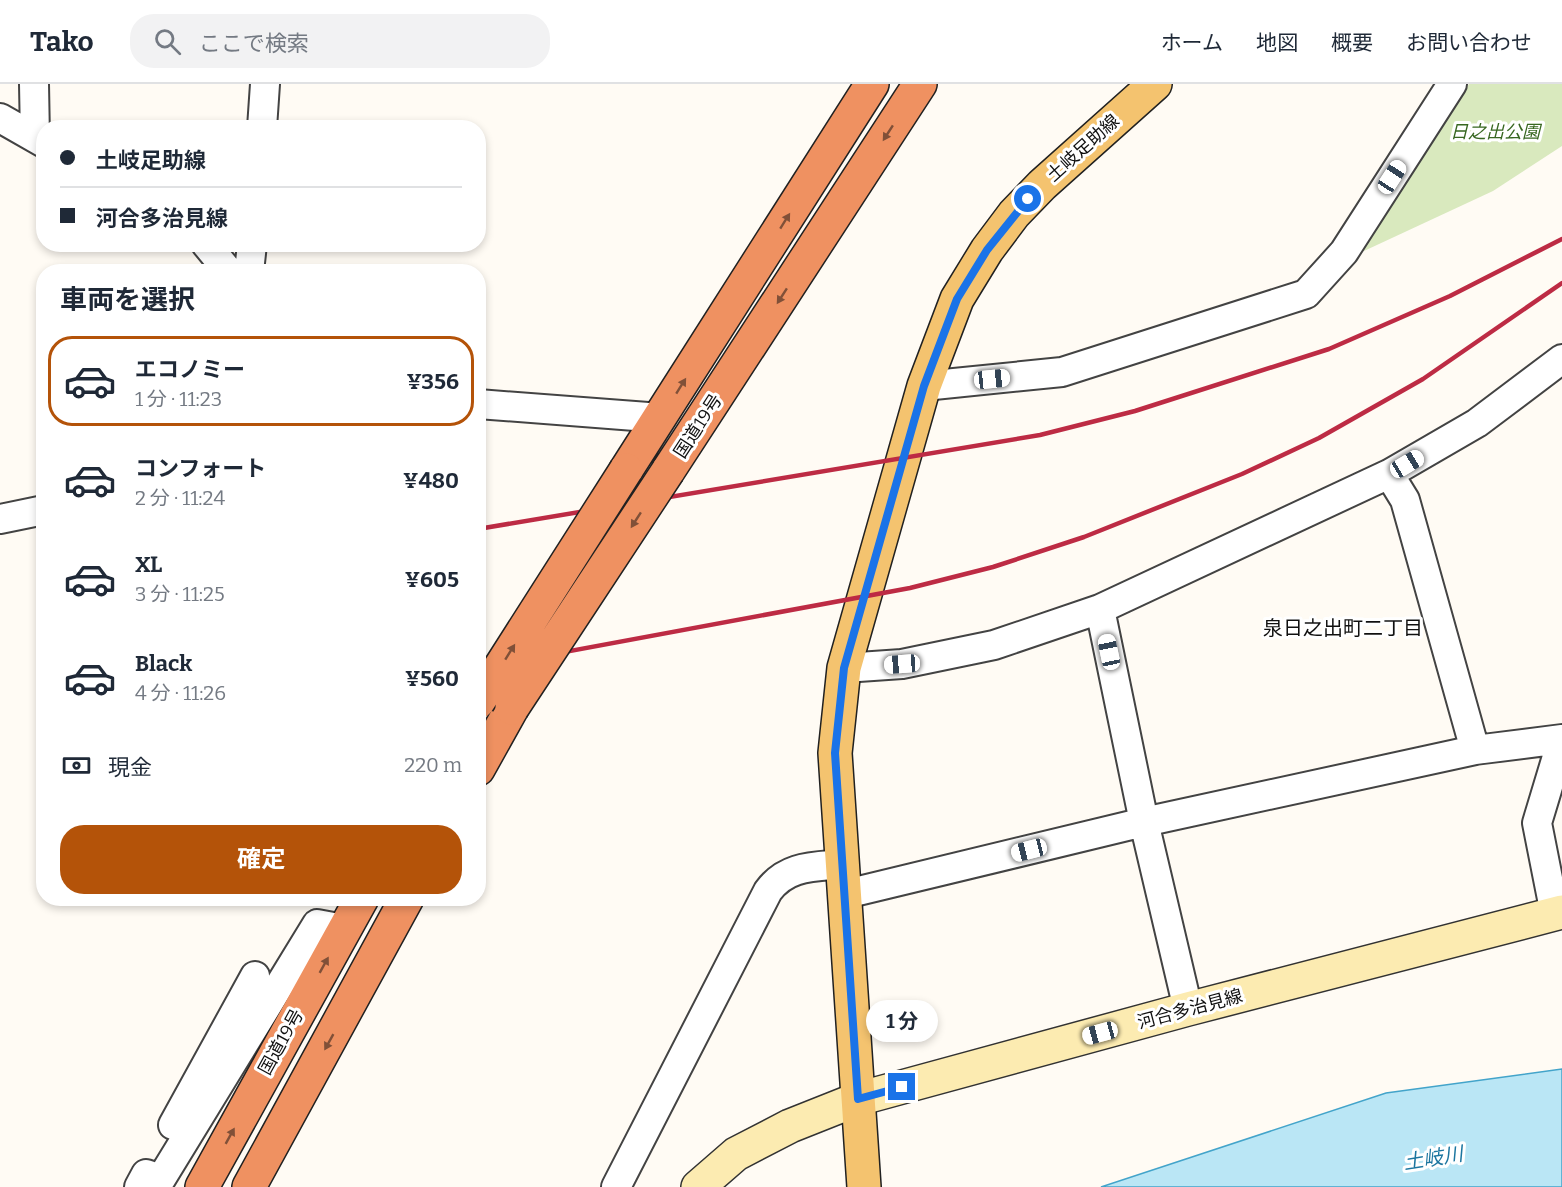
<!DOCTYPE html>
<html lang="ja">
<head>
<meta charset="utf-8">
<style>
	:root { --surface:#fff; --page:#f2f2f3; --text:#1f2937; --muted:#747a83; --line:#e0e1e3; --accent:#b45309 }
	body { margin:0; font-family:Bitter,"Noto Sans JP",serif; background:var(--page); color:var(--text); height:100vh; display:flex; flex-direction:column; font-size:22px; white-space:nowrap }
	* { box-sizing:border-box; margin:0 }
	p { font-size:20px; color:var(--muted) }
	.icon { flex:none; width:33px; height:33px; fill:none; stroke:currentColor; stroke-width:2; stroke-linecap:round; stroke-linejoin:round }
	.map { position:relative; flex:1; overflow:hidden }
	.side { position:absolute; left:36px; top:180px; width:450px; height:642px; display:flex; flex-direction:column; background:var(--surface); border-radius:24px; box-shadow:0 3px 9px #0003 }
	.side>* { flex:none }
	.hud { position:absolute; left:36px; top:36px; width:450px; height:132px; border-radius:24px; box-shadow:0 3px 9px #0003; display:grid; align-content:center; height:132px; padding:0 24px; background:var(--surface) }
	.end { position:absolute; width:27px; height:27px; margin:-14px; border:8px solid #1a73e8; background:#fff; box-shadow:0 0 0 3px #fff }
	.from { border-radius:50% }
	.bubble { position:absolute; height:42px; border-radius:21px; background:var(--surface); box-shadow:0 3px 9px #0003; font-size:20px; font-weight:700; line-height:42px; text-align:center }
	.car { position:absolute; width:18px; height:36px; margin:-18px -9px; border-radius:8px; box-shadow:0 0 4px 2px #0007; background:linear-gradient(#fff 24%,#345 0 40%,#fff 0 76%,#345 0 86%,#fff 0) }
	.hud b { display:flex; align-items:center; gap:21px; height:57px; font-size:22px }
	.hud b+b { border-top:2px solid var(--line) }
	.hud i { width:15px; height:15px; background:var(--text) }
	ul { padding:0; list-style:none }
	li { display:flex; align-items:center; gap:18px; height:90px; margin:0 12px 9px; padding:0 12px; border:3px solid transparent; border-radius:24px }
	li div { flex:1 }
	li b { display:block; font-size:22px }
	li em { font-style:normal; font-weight:700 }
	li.active { border-color:var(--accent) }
	li>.icon { width:54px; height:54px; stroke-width:1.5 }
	h2 { padding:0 24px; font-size:27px; line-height:72px }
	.pay { display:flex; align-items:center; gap:15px; height:66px; padding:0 24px; font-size:22px }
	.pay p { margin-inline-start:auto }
	.primary-button { display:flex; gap:12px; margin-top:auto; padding:12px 24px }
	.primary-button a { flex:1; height:69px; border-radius:24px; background:var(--accent); color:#fff; font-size:24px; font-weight:700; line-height:69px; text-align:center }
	header { display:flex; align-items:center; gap:36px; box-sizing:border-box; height:84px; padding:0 30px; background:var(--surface); border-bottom:2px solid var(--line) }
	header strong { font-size:28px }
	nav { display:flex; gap:33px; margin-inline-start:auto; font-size:21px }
	.search { width:420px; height:54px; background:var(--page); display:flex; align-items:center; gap:15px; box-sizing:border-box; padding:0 21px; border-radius:24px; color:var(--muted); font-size:22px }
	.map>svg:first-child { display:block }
	.green { fill:#d9e9be }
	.water { fill:#bae6f5; stroke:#43a4ca; stroke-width:1.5 }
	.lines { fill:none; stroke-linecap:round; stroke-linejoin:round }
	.street-casing { stroke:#434343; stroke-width:32 }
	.secondary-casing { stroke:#323232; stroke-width:36 }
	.primary-casing { stroke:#212121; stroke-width:36 }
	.highway-casing { stroke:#212121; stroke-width:36 }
	.street { stroke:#fff; stroke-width:28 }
	.secondary { stroke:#fcebb1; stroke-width:33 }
	.primary { stroke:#f4c36f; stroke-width:33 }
	.highway { stroke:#ef9161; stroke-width:33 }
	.rail { stroke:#bd2b44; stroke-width:4.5 }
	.highway-bridge-casing { stroke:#212121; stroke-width:36; stroke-linecap:butt }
	.highway-bridge { stroke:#ef9161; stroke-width:33 }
	.oneway { fill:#805038 }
	.route { stroke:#1a73e8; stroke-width:8 }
	.labels { text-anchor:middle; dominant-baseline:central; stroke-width:6; stroke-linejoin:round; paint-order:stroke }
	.park-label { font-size:18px; font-style:italic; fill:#386721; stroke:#fff }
	.street-label { font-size:18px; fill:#101010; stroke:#fff }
	.neighbourhood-label { font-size:20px; fill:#101010; stroke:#fff }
	.water-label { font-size:20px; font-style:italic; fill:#1c76a0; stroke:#fff }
</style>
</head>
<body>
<header>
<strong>Tako</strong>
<div class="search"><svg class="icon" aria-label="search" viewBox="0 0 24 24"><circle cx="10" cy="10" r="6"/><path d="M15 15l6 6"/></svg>ここで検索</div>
<nav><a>ホーム</a><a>地図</a><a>概要</a><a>お問い合わせ</a></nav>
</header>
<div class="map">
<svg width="1562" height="1103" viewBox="0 0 1562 1103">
	<rect width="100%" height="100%" fill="#fffbf4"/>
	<path class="green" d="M1469,0H1562V62L1493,107L1364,167L1362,165Z"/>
	<path class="water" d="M1562,985V1103H1101L1386,1009Z"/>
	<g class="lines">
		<defs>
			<path id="street" d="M34,0L35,54
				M0,34L44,59
				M262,44L265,0
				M206,160L229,188
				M249,188L252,160
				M924,302L1062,288L1306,210L1344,168L1452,0
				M478,320L661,334
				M1389,390L1405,416L1475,666
				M0,435L44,426
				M1100,525L1144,738L1188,925
				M844,584L902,580L994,561L1100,525L1389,390L1477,339L1562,275
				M846,810L1144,738L1475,666L1562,655
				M1555,830L1537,739L1562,656
				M173,1041L255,892
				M139,1103L146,1090L161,1095L317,840L344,845
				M616,1103L768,807C787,781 814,783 844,780"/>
			<path id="secondary" d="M698,1103L736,1070L790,1042L858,1015L1188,925L1562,828"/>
			<path id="primary" d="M864,1103L835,669L844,584L924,302L957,215L987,166L1014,130L1042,101L1155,0"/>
			<path id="highway" d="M626,386L872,0
				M668,387L920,0
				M478,685L512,624
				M202,1103L362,814
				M249,1103L407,814"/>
		</defs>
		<use href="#street" class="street-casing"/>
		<use href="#secondary" class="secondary-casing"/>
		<use href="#primary" class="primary-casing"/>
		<use href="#highway" class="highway-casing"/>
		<use href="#street" class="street"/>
		<use href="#secondary" class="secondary"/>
		<use href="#primary" class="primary"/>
		<use href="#highway" class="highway"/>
		<path class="rail" d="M478,445L1040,351L1135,327L1329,265L1450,212L1562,155
			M478,584L910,504L993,483L1084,453L1242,390L1319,354L1423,295L1562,199"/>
		<defs>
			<path id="highway-bridge" d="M478,618L626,386
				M512,624L668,387"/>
		</defs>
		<use href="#highway-bridge" class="highway-bridge-casing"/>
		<use href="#highway-bridge" class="highway-bridge"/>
	</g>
	<defs><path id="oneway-solid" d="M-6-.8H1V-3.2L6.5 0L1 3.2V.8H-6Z" transform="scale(1.5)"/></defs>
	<g class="oneway">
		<use href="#oneway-solid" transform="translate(888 49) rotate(123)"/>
		<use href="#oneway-solid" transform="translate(785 137) rotate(-58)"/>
		<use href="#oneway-solid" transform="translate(782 212) rotate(123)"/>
		<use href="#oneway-solid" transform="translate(681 302) rotate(-58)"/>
		<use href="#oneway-solid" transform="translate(636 436) rotate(123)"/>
		<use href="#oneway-solid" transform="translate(510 568) rotate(-58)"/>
		<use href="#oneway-solid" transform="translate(324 881) rotate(-61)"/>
		<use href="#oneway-solid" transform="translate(329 958) rotate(119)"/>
		<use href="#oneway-solid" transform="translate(230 1052) rotate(-61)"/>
	</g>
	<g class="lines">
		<path class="route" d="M902,1003L858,1015L835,669L844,584L924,302L957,215L987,166L1028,115"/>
	</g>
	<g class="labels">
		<g class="park-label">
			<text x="1495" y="48">日之出公園</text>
		</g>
		<g class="street-label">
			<text transform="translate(1083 64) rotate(-42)">土岐足助線</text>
			<text transform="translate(698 342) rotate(-57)">国道19号</text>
			<text transform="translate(1190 925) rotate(-15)">河合多治見線</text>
			<text transform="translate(281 958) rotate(-61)">国道19号</text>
		</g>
		<g class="neighbourhood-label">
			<text x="1343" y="544">泉日之出町二丁目</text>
		</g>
		<g class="water-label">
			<text transform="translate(1433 1074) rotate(-9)">土岐川</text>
		</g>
	</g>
</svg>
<i class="end from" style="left:1028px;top:115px"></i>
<i class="end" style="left:902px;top:1003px"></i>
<div class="bubble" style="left:866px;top:916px;width:72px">1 分</div>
<i class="car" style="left:1392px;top:93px;rotate:33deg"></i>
<i class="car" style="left:992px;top:295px;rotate:84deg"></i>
<i class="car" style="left:1407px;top:380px;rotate:59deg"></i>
<i class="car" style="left:1109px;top:568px;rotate:348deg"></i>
<i class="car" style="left:902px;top:580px;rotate:266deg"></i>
<i class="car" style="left:1029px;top:766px;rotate:256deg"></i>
<i class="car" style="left:1100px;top:949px;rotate:255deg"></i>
<div class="hud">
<b><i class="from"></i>土岐足助線</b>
<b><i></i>河合多治見線</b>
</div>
<section class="side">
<h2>車両を選択</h2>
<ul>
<li class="active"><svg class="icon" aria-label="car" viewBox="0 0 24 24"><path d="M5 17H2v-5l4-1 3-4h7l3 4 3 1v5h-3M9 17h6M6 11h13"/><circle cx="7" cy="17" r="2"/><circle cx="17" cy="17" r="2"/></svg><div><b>エコノミー</b><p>1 分 · 11:23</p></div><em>¥356</em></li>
<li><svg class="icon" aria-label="car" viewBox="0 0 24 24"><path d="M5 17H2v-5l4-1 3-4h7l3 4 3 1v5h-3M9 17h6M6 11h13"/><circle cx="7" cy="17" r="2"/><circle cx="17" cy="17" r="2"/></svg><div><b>コンフォート</b><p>2 分 · 11:24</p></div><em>¥480</em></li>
<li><svg class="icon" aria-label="car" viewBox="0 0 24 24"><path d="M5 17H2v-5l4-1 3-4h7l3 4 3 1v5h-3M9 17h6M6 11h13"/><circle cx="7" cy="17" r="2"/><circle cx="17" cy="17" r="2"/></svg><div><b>XL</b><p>3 分 · 11:25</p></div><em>¥605</em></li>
<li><svg class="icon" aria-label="car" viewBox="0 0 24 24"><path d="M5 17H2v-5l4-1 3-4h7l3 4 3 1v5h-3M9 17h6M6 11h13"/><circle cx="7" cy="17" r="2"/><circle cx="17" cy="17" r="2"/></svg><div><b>Black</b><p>4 分 · 11:26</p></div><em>¥560</em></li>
</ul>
<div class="pay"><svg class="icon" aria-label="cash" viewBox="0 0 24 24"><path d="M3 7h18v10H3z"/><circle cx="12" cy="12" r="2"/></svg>現金<p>220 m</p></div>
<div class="primary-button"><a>確定</a></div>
</section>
</div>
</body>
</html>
